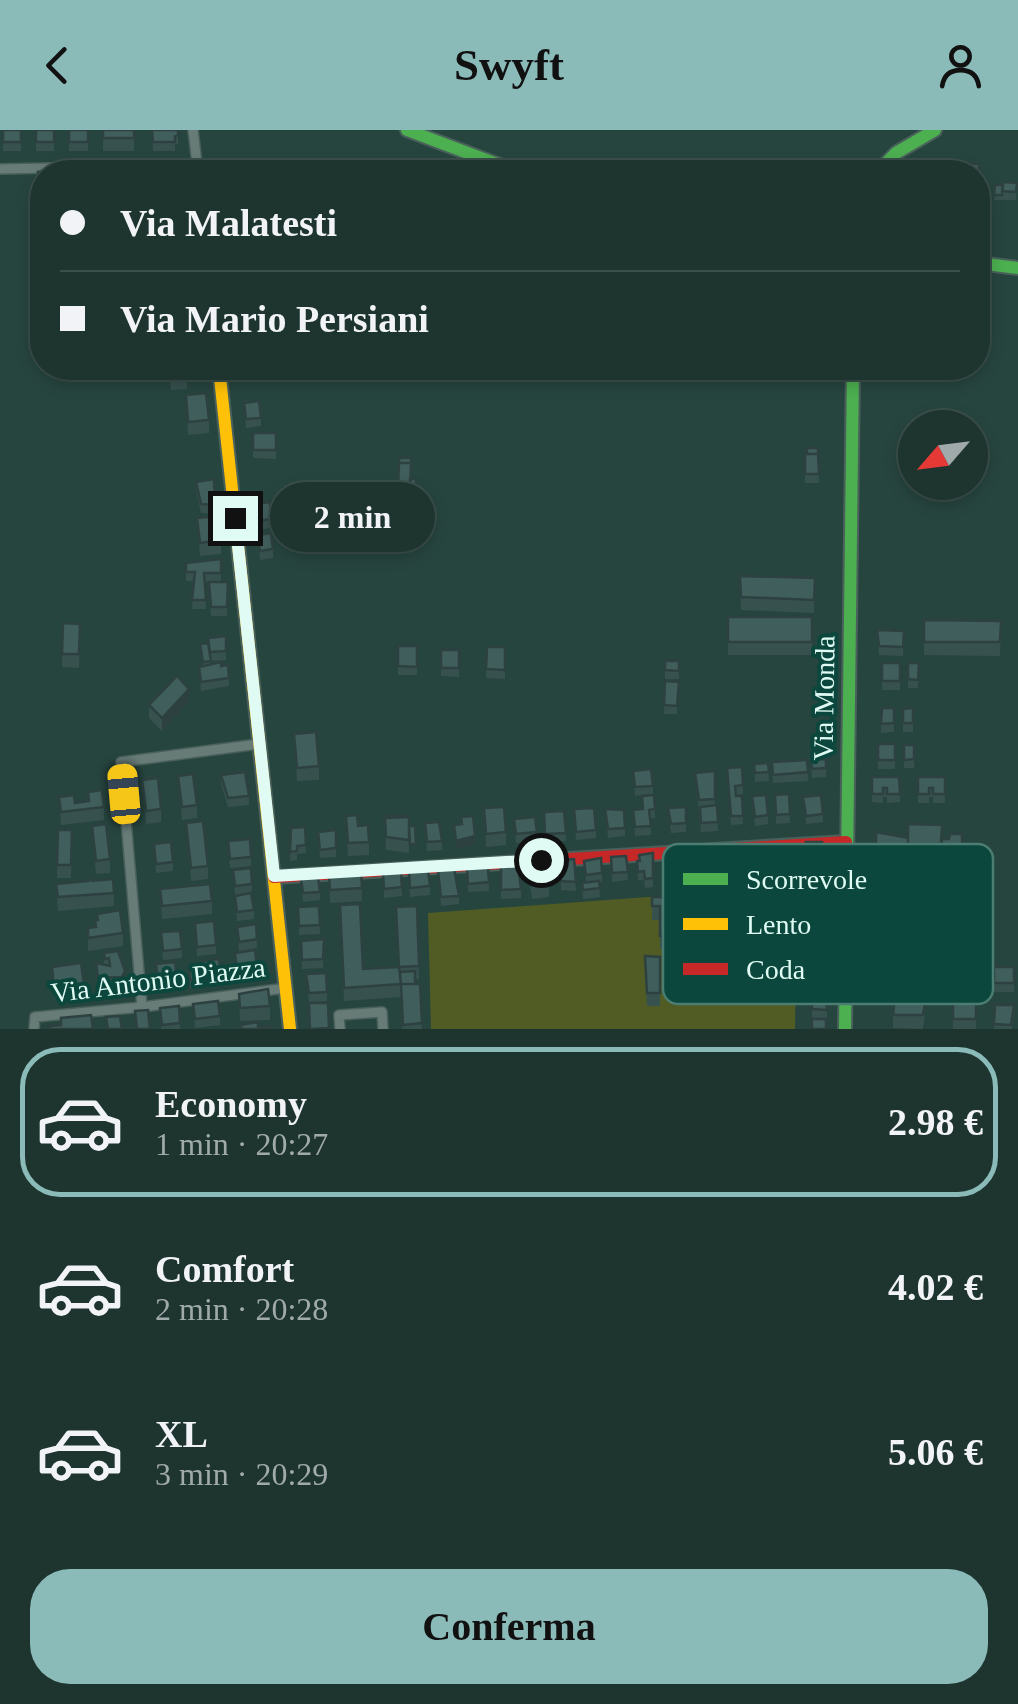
<!DOCTYPE html>
<html lang="it">
<head>
<meta charset="utf-8">
<style>
	:root { --surface:#1d342f; --page:#2a3f3b; --text:#f1f3f6; --muted:#a0aaaa; --line:#3b4f4b; --accent:#8bbbb9 }
	body { margin:0; font-family:Georgia,serif; background:var(--page); color:var(--text); height:100vh; display:flex; flex-direction:column; font-size:38px; white-space:nowrap }
	* { box-sizing:border-box; margin:0 }
	p { font-size:32px; color:var(--muted) }
	.icon { flex:none; width:55px; height:55px; fill:none; stroke:currentColor; stroke-width:2; stroke-linecap:round; stroke-linejoin:round }
	.map { position:relative; height:899px; overflow:hidden }
	.drawer { display:flex; flex-direction:column; background:var(--surface); flex:1 }
	.drawer>* { flex:none }
	.hud { position:absolute; left:30px; top:30px; width:960px; height:220px; border-radius:40px; box-shadow:0 5px 15px #0003,0 0 0 2px var(--line); display:grid; align-content:center; height:220px; padding:0 30px; background:var(--surface) }
	.needle { width:65px; rotate:242deg }
	.buttons { position:absolute; left:898px; top:280px; display:grid; gap:20px }
	.buttons a { display:grid; place-items:center; width:90px; height:90px; border-radius:50%; background:var(--surface); box-shadow:0 5px 15px #0003,0 0 0 2px var(--line); font-size:50px }
	.end { position:absolute; width:45px; height:45px; margin:-22px; border:12px solid #e0fbf4; background:#111; box-shadow:0 0 0 5px #111 }
	.from { border-radius:50% }
	.bubble { position:absolute; height:70px; border-radius:35px; background:var(--surface); box-shadow:0 5px 15px #0003,0 0 0 2px var(--line); font-size:32px; font-weight:700; line-height:70px; text-align:center }
	.car { position:absolute; width:30px; height:60px; margin:-30px -15px; border-radius:12px; box-shadow:0 0 8px 2px #0007; background:linear-gradient(#f5c518 24%,#345 0 40%,#f5c518 0 76%,#345 0 86%,#f5c518 0) }
	.hud b { display:flex; align-items:center; gap:35px; height:95px; font-size:38px }
	.hud b+b { border-top:2px solid var(--line) }
	.hud i { width:25px; height:25px; background:var(--text) }
	ul { padding:18px 0 0; list-style:none }
	li { display:flex; align-items:center; gap:30px; height:150px; margin:0 20px 15px; padding:0 10px; border:5px solid transparent; border-radius:40px }
	li div { flex:1 }
	li b { display:block; font-size:38px }
	li em { font-style:normal; font-weight:700 }
	li.selected { border-color:var(--accent) }
	li>.icon { width:90px; height:90px; stroke-width:1.5 }
	.action { display:flex; gap:20px; margin-top:auto; padding:20px 30px }
	.action a { flex:1; height:115px; border-radius:40px; background:var(--accent); color:#111; font-size:40px; font-weight:700; line-height:115px; text-align:center }
	header { display:flex; justify-content:space-between; align-items:center; height:130px; padding:0 30px; background:var(--accent); color:#111; font-size:45px; font-weight:700 }
	.map>svg:first-child { display:block }
	.green { fill:#505c23 }
	.lines { fill:none; stroke-linecap:round; stroke-linejoin:round }
	.street-casing { stroke:#49605b; stroke-width:12 }
	.fast-casing { stroke:#49605b; stroke-width:16 }
	.slow-casing { stroke:#49605b; stroke-width:16 }
	.jam-casing { stroke:#49605b; stroke-width:16 }
	.street { stroke:#677c77; stroke-width:9 }
	.fast { stroke:#4caf50; stroke-width:12 }
	.slow { stroke:#ffc107; stroke-width:12 }
	.jam { stroke:#c62828; stroke-width:12 }
	.wall { fill:#37514f }
	.shaded-wall { fill:#2d4240 }
	.building { fill:#405e5c; stroke:#2d4240; stroke-width:2.5 }
	.route { stroke:#e0fbf4; stroke-width:12 }
	.labels { text-anchor:middle; dominant-baseline:central; stroke-width:8; stroke-linejoin:round; paint-order:stroke }
	.street-label { font-size:28px; fill:#e0fbf4; stroke:#0b473c }
	.key { fill:#0b473c; stroke:#4b7d73; stroke-width:2.5 }
	.key-label { font-size:28px; fill:#e0fbf4 }
</style>
</head>
<body>
<header><svg class="icon" aria-label="back" viewBox="0 0 24 24"><path d="M15 5l-7 7 7 7"/></svg>Swyft<svg class="icon" aria-label="person" viewBox="0 0 24 24"><circle cx="12" cy="8" r="4"/><path d="M4 21q1-7 8-7t8 7"/></svg></header>
<div class="map">
<svg width="1018" height="899" viewBox="0 0 1018 899">
	<rect width="100%" height="100%" fill="#27453f"/>
	<path class="green" d="M797,756L795,899H431L428,783Z"/>
	<g class="lines">
		<defs>
			<path id="street" d="M193,0L198,42
				M0,39L197,35
				M142,877L121,632L259,614
				M34,899L35,887L142,877L286,858
				M340,899L339,885L382,882L383,899"/>
			<path id="fast" d="M407,0L518,42
				M878,42L896,23L935,0
				M978,133L1018,138
				M845,899L853,238"/>
			<path id="slow" d="M219,238L290,899"/>
			<path id="jam" d="M274,747L846,712"/>
		</defs>
		<use href="#street" class="street-casing"/>
		<use href="#fast" class="fast-casing"/>
		<use href="#slow" class="slow-casing"/>
		<use href="#jam" class="jam-casing"/>
		<use href="#street" class="street"/>
		<use href="#fast" class="fast"/>
		<use href="#slow" class="slow"/>
		<use href="#jam" class="jam"/>
	</g>
	<path class="wall" d="M3,0H21V21H3Z
		M36,0H54V21H36Z
		M69,0H88V21H69Z
		M103,0H134V21H103Z
		M152,0H178V14H175V21H153Z
		M38,42H42V73H39Z
		M1017,53L1016,70H994L995,55Z
		M169,238H204V248L190,249V246H187V259L171,260Z
		M186,265L209,290V303L188,305Z
		M244,273L261,288V296L246,298Z
		M253,303H276V329L253,328Z
		M818,318L819,353H805V324Z
		M399,328L410,349H416L415,369L398,368Z
		M214,349L215,384L201,383L196,360V352Z
		M255,374L271,389V398L257,400Z
		M197,388L221,410V424L200,426Z
		M258,405L273,419V428L260,430Z
		M221,429V452H205L206,479H192L194,451H186V433Z
		M740,446L815,448L814,483L741,480Z
		M228,452L227,486H211L209,461Z
		M728,487H812V525H728Z
		M924,490L1001,491L1000,526L924,525Z
		M63,493L80,494L79,538L62,537Z
		M877,500L904,501L903,526L879,525Z
		M226,506V530L211,531V534L221,536L229,548V556L201,561L199,537L203,536L200,514Z
		M398,516H417V545H398Z
		M487,517H505V549L486,548Z
		M441,520H459V547L441,546Z
		M665,531H679V549H665Z
		M882,533H900V560H882Z
		M908,533H919L918,558H908Z
		M665,551L679,552L677,584H664Z
		M189,572L162,601L149,588V575Z
		M882,578H894V602L881,603Z
		M913,578V602H903V579Z
		M294,604L319,636V650L297,651Z
		M878,614H895V639H878Z
		M904,615H914V638H904Z
		M826,629V647L812,648L811,639Z
		M807,630L808,651L773,653L772,641Z
		M768,633L769,651L755,652L754,634Z
		M742,637L743,664L736,665V666H742L743,694L731,695L727,638Z
		M633,641L653,656V664L635,666Z
		M715,641V675H717L718,701L701,702L695,643Z
		M221,645L249,666V675L228,677L221,654Z
		M178,646L197,675V688L182,690Z
		M872,647H899L900,672L887,673V667H883V673L872,672Z
		M918,647H945V673H933V667H929V673H918Z
		M142,650L161,679V692L146,694Z
		M88,662L104,677V690L61,695L59,667L75,673L88,671Z
		M789,664L790,693L776,694L775,665Z
		M654,665L655,688H650L651,705L635,706L633,680L642,679V666Z
		M752,666L768,685V694L755,696Z
		M803,667L823,684V692L806,694Z
		M686,677V702L671,703L668,678Z
		M484,678L506,702V715L486,717Z
		M574,679L596,700V708L576,710Z
		M605,679L625,698V706L608,708Z
		M564,681L566,711L545,713L544,682Z
		M408,685L409,723L386,720L384,686Z
		M346,686L358,696L369,712V725L348,726Z
		M514,689L537,702V711L516,713Z
		M186,693L208,736V749L191,751Z
		M425,693L442,711V720L427,721Z
		M92,696L110,729V743L96,744Z
		M305,697L306,723L297,724V730L290,731L291,698Z
		M58,700H72L71,748H57Z
		M336,700V727L320,728L318,702Z
		M876,702L908,708L942,709H949L962,704V731H937V728L908,727V731H901V734H909L910,758H901V753H893V760H873L872,724H876Z
		M228,711L251,727V736L230,738Z
		M154,714L173,732V741L156,743Z
		M790,715L791,742L776,744L774,716Z
		M718,719L738,742V751L722,752Z
		M706,720L708,750L698,751V748H692L690,721Z
		M748,720L766,740V749L749,748Z
		M681,721L682,754L668,755L665,724Z
		M653,723V757L645,758L644,750H638L637,731Z
		M799,723L824,728V737L808,738V745L829,761V770L809,771V768H802L804,746H801Z
		M626,726L628,750L612,752L611,727Z
		M528,729L549,736V767L532,769L528,742Z
		M574,729L576,761L561,760L560,730Z
		M584,731L602,743V752H599L600,767L583,769L582,753L586,752Z
		M501,736L521,759V768L501,769Z
		M488,737L489,761L468,762L467,738Z
		M233,740L252,754V763L235,765Z
		M361,740L362,771L330,773L329,742Z
		M438,741L459,766V774L441,776Z
		M401,742L402,766L384,768L383,744Z
		M409,742L430,756V765L410,767Z
		M301,749L320,762V770L303,772Z
		M56,754L114,763V776L58,781Z
		M160,759L212,771V784L162,789Z
		M898,764L926,765L925,796L898,795Z
		M930,765L948,775L946,793L929,791Z
		M235,766L254,780V789L237,791Z
		M652,767H674L673,820L660,819V790H652Z
		M868,769H890V796L868,794Z
		M799,775H822V800H799Z
		M319,776L320,804L299,805L298,777Z
		M417,776L419,849H415V854H420L422,899H402L401,867L344,871L340,788L363,839L399,837Z
		M95,791L123,803V816L88,821V798H95Z
		M195,793L216,815V824L197,826Z
		M256,794L257,818L239,821L237,797Z
		M915,796L952,797V829H915Z
		M875,799L895,820V829H875Z
		M828,801V827L796,825V804Z
		M161,802L182,819V828L163,830Z
		M301,811L324,818L323,838L302,839Z
		M118,821L125,854L122,861H98L96,833L104,835V823Z
		M235,823L257,837V846L237,848Z
		M645,826L660,827V876H647Z
		M827,832L826,858H803V833Z
		M156,834L177,848V857L158,859Z
		M189,834L200,848V857L190,858Z
		M925,836V863H905L904,838Z
		M978,836V860L942,862V838Z
		M52,837L84,854V867L54,869Z
		M994,837H1014V862H994Z
		M874,838H894V862H874Z
		M326,843L327,871L309,872L306,844Z
		M239,864L270,876V890L240,891Z
		M812,864L827,880V889L812,888Z
		M953,867H976V899H953Z
		M193,874L220,886V895L195,898Z
		M995,875L1014,884L1012,899H994Z
		M179,876L180,899H161L160,878Z
		M893,885H925L923,899L893,898Z"/>
	<path class="shaded-wall" d="M189,559V572L162,601V588Z
		M475,706V715L456,719V711Z
		M125,841V854L122,861V847Z
		M221,844V853L204,857V848Z"/>
	<path class="building" d="M3,0H21V12H3Z
		M36,0H54V12H36Z
		M69,0H88V12H69Z
		M103,0H134V8H103Z
		M152,0H178V5L175,6V12H153Z
		M959,33L979,34L978,56V42H958Z
		M181,34L182,42H158V36Z
		M49,41L42,42V64H39L38,42Z
		M1003,52L1017,53L1016,62L1002,61Z
		M995,55H1003L1002,65H994Z
		M170,238H186L187,246L171,247Z
		M206,263L209,290L188,292L186,265Z
		M259,271L261,288L246,289L244,273Z
		M253,303H276V320H253Z
		M807,318H818V324H807Z
		M805,324H818L819,344H805Z
		M399,328H411V337V333H399Z
		M399,333H411L410,360H398Z
		M214,349L215,375L201,374L196,352Z
		M410,349H416L415,365L410,364Z
		M270,372L271,389L257,391L255,374Z
		M219,386L221,410L200,413L197,388Z
		M271,403L273,419L260,421L258,405Z
		M221,429V443H204L206,470H192L195,442H186V433Z
		M740,446L815,448L814,470L741,467Z
		M209,452H228L227,477H211Z
		M728,487H812V512H728Z
		M924,490L1001,491L1000,512H924Z
		M63,493L80,494L79,524H62Z
		M877,500L904,501L903,517L879,516Z
		M226,506V521L210,522L208,508Z
		M208,513L211,531L203,532L200,514Z
		M398,516H417V537L398,536Z
		M487,517H505V540L486,539Z
		M441,520H459V538H441Z
		M665,531H679V541L665,540Z
		M221,532V536L228,535L229,548L201,552L199,537Z
		M882,533H900V551H882Z
		M908,533H919L918,550L908,549Z
		M177,546L189,559L162,588L149,575Z
		M665,551L679,552L677,576L664,575Z
		M882,578H894V593L881,594Z
		M913,578V593H903V579Z
		M316,602L319,636L297,638L294,604Z
		M878,614H895V630H878Z
		M904,615H914V629L904,630Z
		M826,629V638L812,639L811,630Z
		M807,630L808,642L773,645L772,632Z
		M768,633L769,642L755,643L754,634Z
		M742,637L743,655L735,656L736,666H742L743,686H731L727,638Z
		M651,639L653,656L635,657L633,641Z
		M715,641V669L699,670L695,643Z
		M245,642L249,666L228,668L221,645Z
		M193,644L197,675L182,677L178,646Z
		M872,647H899L900,664H887V658H883V664H872Z
		M918,647H945V664H933V658H929V664H918Z
		M158,648L161,679L146,681L142,650Z
		M102,660L104,677L61,682L59,667L74,665L75,673L89,671L88,662Z
		M789,664L790,684L776,685L775,665Z
		M654,665L655,679L649,680L651,696L635,697L633,680L643,679L642,666Z
		M766,665L768,685L755,687L752,666Z
		M821,665L823,684L806,686L803,667Z
		M717,675L718,692L701,693L700,677Z
		M504,677L506,702L486,704L484,678Z
		M686,677V693L671,694L668,678Z
		M594,678L596,700L576,702L574,679Z
		M605,679L624,680L625,698L608,699Z
		M564,681L566,703L545,704L544,682Z
		M357,685L358,696L368,695L369,712L348,713L346,686Z
		M408,685L409,687L385,688V693L384,686Z
		M473,686L475,706L456,711L454,695L462,694L461,687Z
		M409,687V710L386,707L385,688Z
		M535,687L537,702L516,704L514,689Z
		M203,691L208,736L191,738L186,693Z
		M439,692L442,711L427,712L425,693Z
		M106,694L110,729L96,731L92,696Z
		M908,694L942,695L941,714H908Z
		M409,696H415L416,714H410Z
		M305,697L306,715L297,716V721L290,722L291,698Z
		M58,700H72L71,735H57Z
		M336,700V718L320,720L318,702Z
		M876,702L908,708V722H899V719H876Z
		M950,704H962V722L937,723L941,719L942,709H949Z
		M250,709L251,727L230,729L228,711Z
		M171,712L173,732L156,734L154,714Z
		M806,712H822L824,728L808,730V737H801L799,723H806Z
		M653,723V748L645,749L644,741L638,742L637,731H640L639,725Z
		M626,726L628,742L612,743L611,727Z
		M546,727L549,736V754L532,755L528,729Z
		M601,728L602,743L586,745L584,731Z
		M574,729L576,752L561,751L560,730Z
		M518,735L521,759L501,760V736Z
		M488,737L489,752L468,754L467,738Z
		M251,738L252,754L235,756L233,740Z
		M454,738L459,766L441,767L438,741Z
		M361,740L362,758L330,760L329,742Z
		M428,740L430,756L410,758L409,742Z
		M401,742L402,757L384,759L383,744Z
		M318,747L320,762L303,763L301,749Z
		M92,748V751L113,749L114,763L58,767L56,754L88,751Z
		M599,751L600,758L583,760L582,753Z
		M210,754L212,771L162,776L160,759Z
		M251,763L254,780L237,782L235,766Z
		M652,767H674L673,806H660V776H652Z
		M360,774L363,839L399,837L401,854L344,858L340,775Z
		M319,776L320,795L299,796L298,777Z
		M417,776L419,836L399,837L396,777Z
		M120,780L123,803L88,808V798L96,797L95,791L98,790L97,784Z
		M214,791L216,815L197,817L195,793Z
		M256,794L257,809L239,812L237,797Z
		M180,801L182,819L163,821L161,802Z
		M324,809L323,829L302,830L301,811Z
		M255,820L257,837L237,840L235,823Z
		M118,821L125,841L122,847L98,848L96,833L110,836L109,828L105,829L104,823Z
		M645,826L660,827V863H647Z
		M219,829L221,844L204,848L202,831Z
		M175,832L177,848L158,850L156,834Z
		M81,833L84,854L54,856L52,837Z
		M199,833L200,848L190,850L189,834Z
		M994,837H1014V853H994Z
		M415,841V854H401V858L400,842Z
		M326,843L327,862L309,863L306,844Z
		M401,854H420L422,893L403,895Z
		M268,859L270,876L240,878L239,864Z
		M825,863L827,880L812,879V864Z
		M953,867H976V889H953Z
		M895,868L925,872L923,885H893Z
		M218,871L220,886L195,889L193,874Z
		M309,873H328L329,898L310,899Z
		M995,875H1014L1011,895L994,894Z
		M179,876L180,893L162,895L160,878Z
		M148,880L150,899H137L135,881Z
		M91,885L93,899H50V896L61,895V888Z
		M120,886L122,899H108L106,887Z
		M812,889H826V899H812Z
		M258,892V898L271,896L272,899H241V895Z"/>
	<g class="lines">
		<path class="route" d="M235,388L274,746L541,730"/>
	</g>
	<g class="labels">
		<g class="street-label">
			<text transform="translate(824 568) rotate(-89)">Via Monda</text>
			<text transform="translate(158 850) rotate(-7)">Via Antonio Piazza</text>
		</g>
	</g>
	<rect x="663" y="714" width="330" height="160" rx="15" class="key"/>
	<rect x="683" y="743" width="45" height="12" fill="#4caf50"/>
	<rect x="683" y="788" width="45" height="12" fill="#ffc107"/>
	<rect x="683" y="833" width="45" height="12" fill="#c62828"/>
	<g class="key-label">
		<text x="746" y="759">Scorrevole</text>
		<text x="746" y="804">Lento</text>
		<text x="746" y="849">Coda</text>
	</g>
</svg>
<div class="buttons">
<a><svg class="needle" viewBox="-14 -14 28 28"><path d="M0-13l5 13h-10z" fill="#e53935"/><path d="M0 13l5-13h-10z" fill="#a0aaaa"/></svg></a>
</div>
<i class="end from" style="left:541px;top:730px"></i>
<i class="end" style="left:235px;top:388px"></i>
<div class="bubble" style="left:270px;top:352px;width:165px">2 min</div>
<i class="car" style="left:124px;top:664px;rotate:355deg"></i>
<div class="hud">
<b><i class="from"></i>Via Malatesti</b>
<b><i></i>Via Mario Persiani</b>
</div>
</div>
<section class="drawer">
<ul>
<li class="selected"><svg class="icon" aria-label="car" viewBox="0 0 24 24"><path d="M5 17H2v-5l4-1 3-4h7l3 4 3 1v5h-3M9 17h6M6 11h13"/><circle cx="7" cy="17" r="2"/><circle cx="17" cy="17" r="2"/></svg><div><b>Economy</b><p>1 min · 20:27</p></div><em>2.98 €</em></li>
<li><svg class="icon" aria-label="car" viewBox="0 0 24 24"><path d="M5 17H2v-5l4-1 3-4h7l3 4 3 1v5h-3M9 17h6M6 11h13"/><circle cx="7" cy="17" r="2"/><circle cx="17" cy="17" r="2"/></svg><div><b>Comfort</b><p>2 min · 20:28</p></div><em>4.02 €</em></li>
<li><svg class="icon" aria-label="car" viewBox="0 0 24 24"><path d="M5 17H2v-5l4-1 3-4h7l3 4 3 1v5h-3M9 17h6M6 11h13"/><circle cx="7" cy="17" r="2"/><circle cx="17" cy="17" r="2"/></svg><div><b>XL</b><p>3 min · 20:29</p></div><em>5.06 €</em></li>
</ul>
<div class="action"><a>Conferma</a></div>
</section>
</body>
</html>
